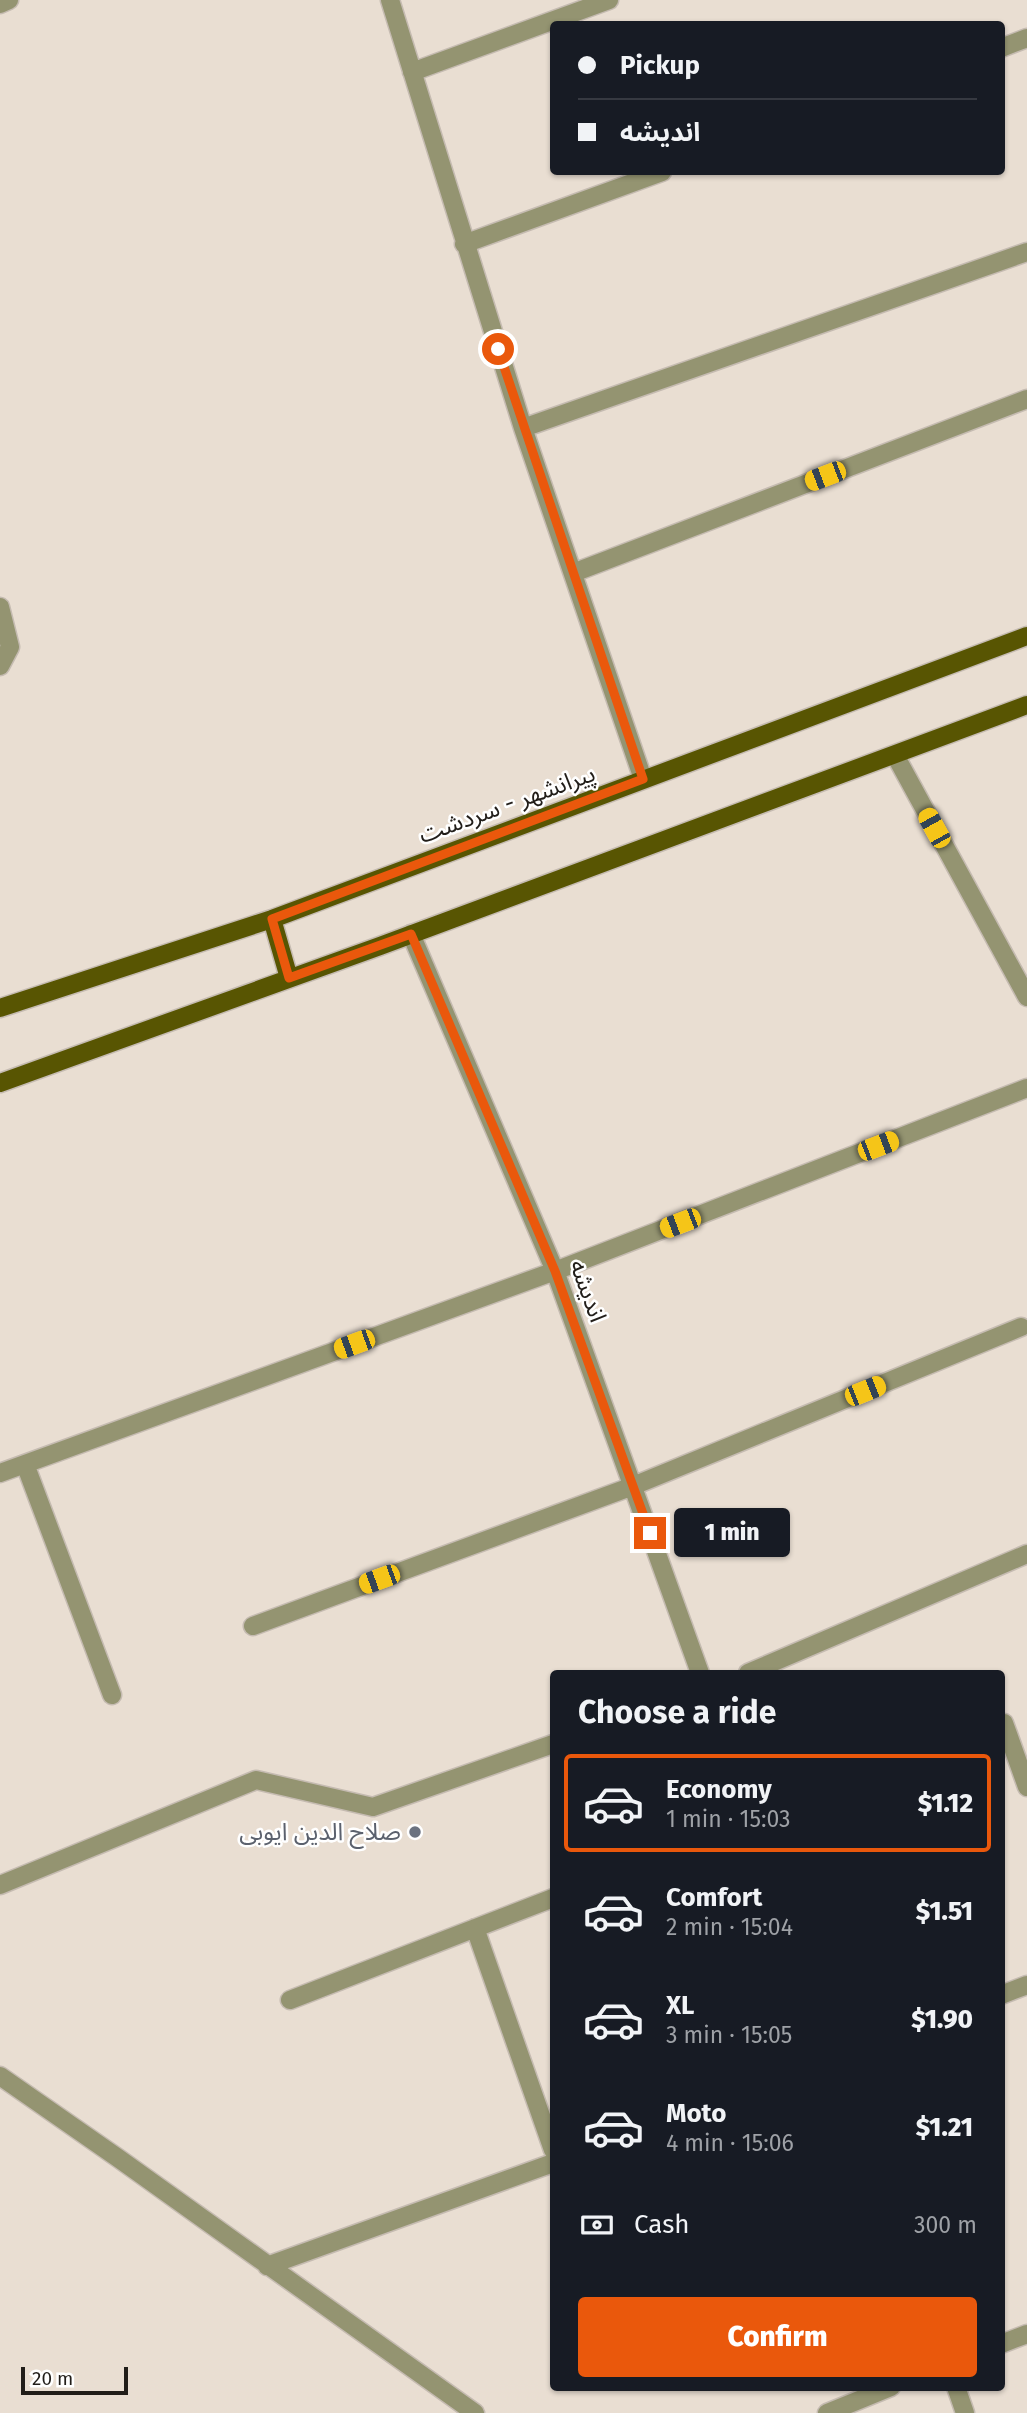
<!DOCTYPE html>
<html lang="en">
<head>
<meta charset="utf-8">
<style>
	:root { --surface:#171b24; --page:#242831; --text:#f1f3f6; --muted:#9ea1a6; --line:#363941; --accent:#ea580c }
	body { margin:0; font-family:"Fira Sans","Noto Sans Arabic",sans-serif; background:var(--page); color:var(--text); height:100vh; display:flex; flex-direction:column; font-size:26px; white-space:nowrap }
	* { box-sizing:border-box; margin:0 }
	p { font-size:23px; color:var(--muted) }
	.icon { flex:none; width:38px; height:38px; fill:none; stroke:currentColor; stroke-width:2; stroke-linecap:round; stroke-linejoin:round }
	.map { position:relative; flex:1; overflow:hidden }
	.sheet { position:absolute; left:550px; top:1670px; width:455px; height:721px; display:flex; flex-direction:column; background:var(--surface); border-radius:7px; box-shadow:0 2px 5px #0004 }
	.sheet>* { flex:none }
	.guide { position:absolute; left:550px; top:21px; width:455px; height:154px; border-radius:7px; box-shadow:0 2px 5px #0004; display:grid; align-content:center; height:154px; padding:0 28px; background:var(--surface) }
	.scale { position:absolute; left:21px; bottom:18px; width:107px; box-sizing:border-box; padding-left:7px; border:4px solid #211d19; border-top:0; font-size:19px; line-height:24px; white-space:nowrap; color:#211d19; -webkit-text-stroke:5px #fff; paint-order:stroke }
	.end { position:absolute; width:32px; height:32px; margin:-16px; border:9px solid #ea580c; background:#fff; box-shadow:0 0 0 4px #fff }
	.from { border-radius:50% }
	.bubble { position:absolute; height:49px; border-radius:7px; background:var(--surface); box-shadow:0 2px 5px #0004; font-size:23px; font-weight:800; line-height:49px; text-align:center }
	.car { position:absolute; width:21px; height:42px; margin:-21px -10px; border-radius:9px; box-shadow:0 0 5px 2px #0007; background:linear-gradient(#f5c518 24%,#345 0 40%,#f5c518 0 76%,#345 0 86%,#f5c518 0) }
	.guide b { display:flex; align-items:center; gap:24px; height:66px; font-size:26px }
	.guide b+b { border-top:2px solid var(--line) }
	.guide i { width:18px; height:18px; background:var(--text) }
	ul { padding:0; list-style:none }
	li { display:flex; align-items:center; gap:21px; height:98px; margin:0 14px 10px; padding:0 14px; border:4px solid transparent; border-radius:7px }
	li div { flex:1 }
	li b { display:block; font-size:26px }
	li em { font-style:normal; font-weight:800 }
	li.on { border-color:var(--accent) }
	li>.icon { width:63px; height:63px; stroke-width:1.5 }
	h2 { padding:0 28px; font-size:32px; line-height:84px }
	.pay { display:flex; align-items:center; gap:18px; height:77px; padding:0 28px; font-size:26px }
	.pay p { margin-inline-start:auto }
	.button { display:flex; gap:14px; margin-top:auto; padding:14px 28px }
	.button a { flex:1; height:80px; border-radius:7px; background:var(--accent); color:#fff; font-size:28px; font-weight:800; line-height:80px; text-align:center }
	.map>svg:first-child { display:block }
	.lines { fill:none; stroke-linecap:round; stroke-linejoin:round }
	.minor-casing { stroke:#c5bbb1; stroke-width:21 }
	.major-casing { stroke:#c5bbb1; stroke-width:21 }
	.minor { stroke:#949471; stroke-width:18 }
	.major { stroke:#585502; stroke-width:18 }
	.route { stroke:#ea580c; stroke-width:9 }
	.worship-dot { fill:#6b7280; stroke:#fff; stroke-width:2.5 }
	.labels { text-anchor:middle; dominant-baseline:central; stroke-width:5; stroke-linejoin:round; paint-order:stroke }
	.street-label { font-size:24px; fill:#211d19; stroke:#fff }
	.worship-label { font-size:24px; fill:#5b616d; stroke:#fff; text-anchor:end }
</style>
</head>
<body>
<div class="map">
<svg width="1027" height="2413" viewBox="0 0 1027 2413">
	<rect width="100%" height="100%" fill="#e9ded2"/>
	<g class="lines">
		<defs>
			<path id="minor" d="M390,0L523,428L643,779
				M0,4L9,0
				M1001,48L1027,38
				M412,72L609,0
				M464,244L662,172
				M523,428L1027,252
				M573,573L1027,399
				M0,607L10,647L0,666
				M895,755L1027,997
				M411,934L555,1271L700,1673
				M25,1464L112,1695
				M0,1473L555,1271L1027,1088
				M253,1626L633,1486L1021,1327
				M748,1673L1027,1554
				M1004,1723L1027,1787
				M0,1885L256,1780L373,1807L553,1744
				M475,1928L553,2150
				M1001,1995L1027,1985
				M290,2000L553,1898
				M0,2076L118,2158L475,2413
				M267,2266L553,2163
				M1001,2344L1027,2334
				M956,2387L965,2413
				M827,2413L891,2387"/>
			<path id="major" d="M272,919L289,978
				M0,1008L272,919L1027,636
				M0,1083L380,946L1027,705"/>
		</defs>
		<use href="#minor" class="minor-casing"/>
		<use href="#major" class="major-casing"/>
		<use href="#minor" class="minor"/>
		<use href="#major" class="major"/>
	</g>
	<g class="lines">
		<path class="route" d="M498,349L643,779L272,919L289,978L411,934L555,1271L650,1533"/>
	</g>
	<circle class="worship-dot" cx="415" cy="1832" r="7"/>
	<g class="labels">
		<g class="street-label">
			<text transform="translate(507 804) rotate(-20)">پیرانشهر - سردشت</text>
			<text transform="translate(588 1291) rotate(70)">اندیشه</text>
		</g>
		<g class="worship-label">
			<text x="401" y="1832">صلاح الدین ایوبی</text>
		</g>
	</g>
</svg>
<div class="scale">20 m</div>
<i class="end from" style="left:498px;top:349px"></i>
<i class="end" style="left:650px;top:1533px"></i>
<div class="bubble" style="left:674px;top:1508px;width:116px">1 min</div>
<i class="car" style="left:825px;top:476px;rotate:249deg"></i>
<i class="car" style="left:934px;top:828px;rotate:331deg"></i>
<i class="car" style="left:878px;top:1146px;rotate:69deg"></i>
<i class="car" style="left:680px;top:1223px;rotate:249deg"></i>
<i class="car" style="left:354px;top:1344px;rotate:250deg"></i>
<i class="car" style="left:865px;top:1391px;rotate:68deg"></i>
<i class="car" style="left:379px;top:1579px;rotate:250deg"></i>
<div class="guide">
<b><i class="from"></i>Pickup</b>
<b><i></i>اندیشه</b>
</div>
<section class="sheet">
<h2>Choose a ride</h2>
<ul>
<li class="on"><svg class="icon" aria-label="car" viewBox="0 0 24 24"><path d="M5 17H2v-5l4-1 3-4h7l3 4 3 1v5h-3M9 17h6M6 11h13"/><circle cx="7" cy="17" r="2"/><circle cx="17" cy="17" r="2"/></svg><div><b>Economy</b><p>1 min · 15:03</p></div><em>$1.12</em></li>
<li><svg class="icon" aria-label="car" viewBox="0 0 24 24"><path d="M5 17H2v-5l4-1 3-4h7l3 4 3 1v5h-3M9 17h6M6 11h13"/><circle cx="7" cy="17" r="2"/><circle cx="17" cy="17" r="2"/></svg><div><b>Comfort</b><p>2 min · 15:04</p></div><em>$1.51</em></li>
<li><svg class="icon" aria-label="car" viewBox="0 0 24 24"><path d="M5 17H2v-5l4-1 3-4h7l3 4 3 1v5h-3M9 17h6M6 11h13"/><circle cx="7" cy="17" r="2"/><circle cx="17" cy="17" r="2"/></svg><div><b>XL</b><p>3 min · 15:05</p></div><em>$1.90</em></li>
<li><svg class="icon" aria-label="car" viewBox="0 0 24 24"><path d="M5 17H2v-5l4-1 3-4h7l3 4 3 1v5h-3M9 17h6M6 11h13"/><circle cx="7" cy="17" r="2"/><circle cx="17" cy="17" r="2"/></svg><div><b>Moto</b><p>4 min · 15:06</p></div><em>$1.21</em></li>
</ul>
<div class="pay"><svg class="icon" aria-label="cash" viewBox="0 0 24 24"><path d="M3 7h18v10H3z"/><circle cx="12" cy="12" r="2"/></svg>Cash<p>300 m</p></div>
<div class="button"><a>Confirm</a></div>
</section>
</div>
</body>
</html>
